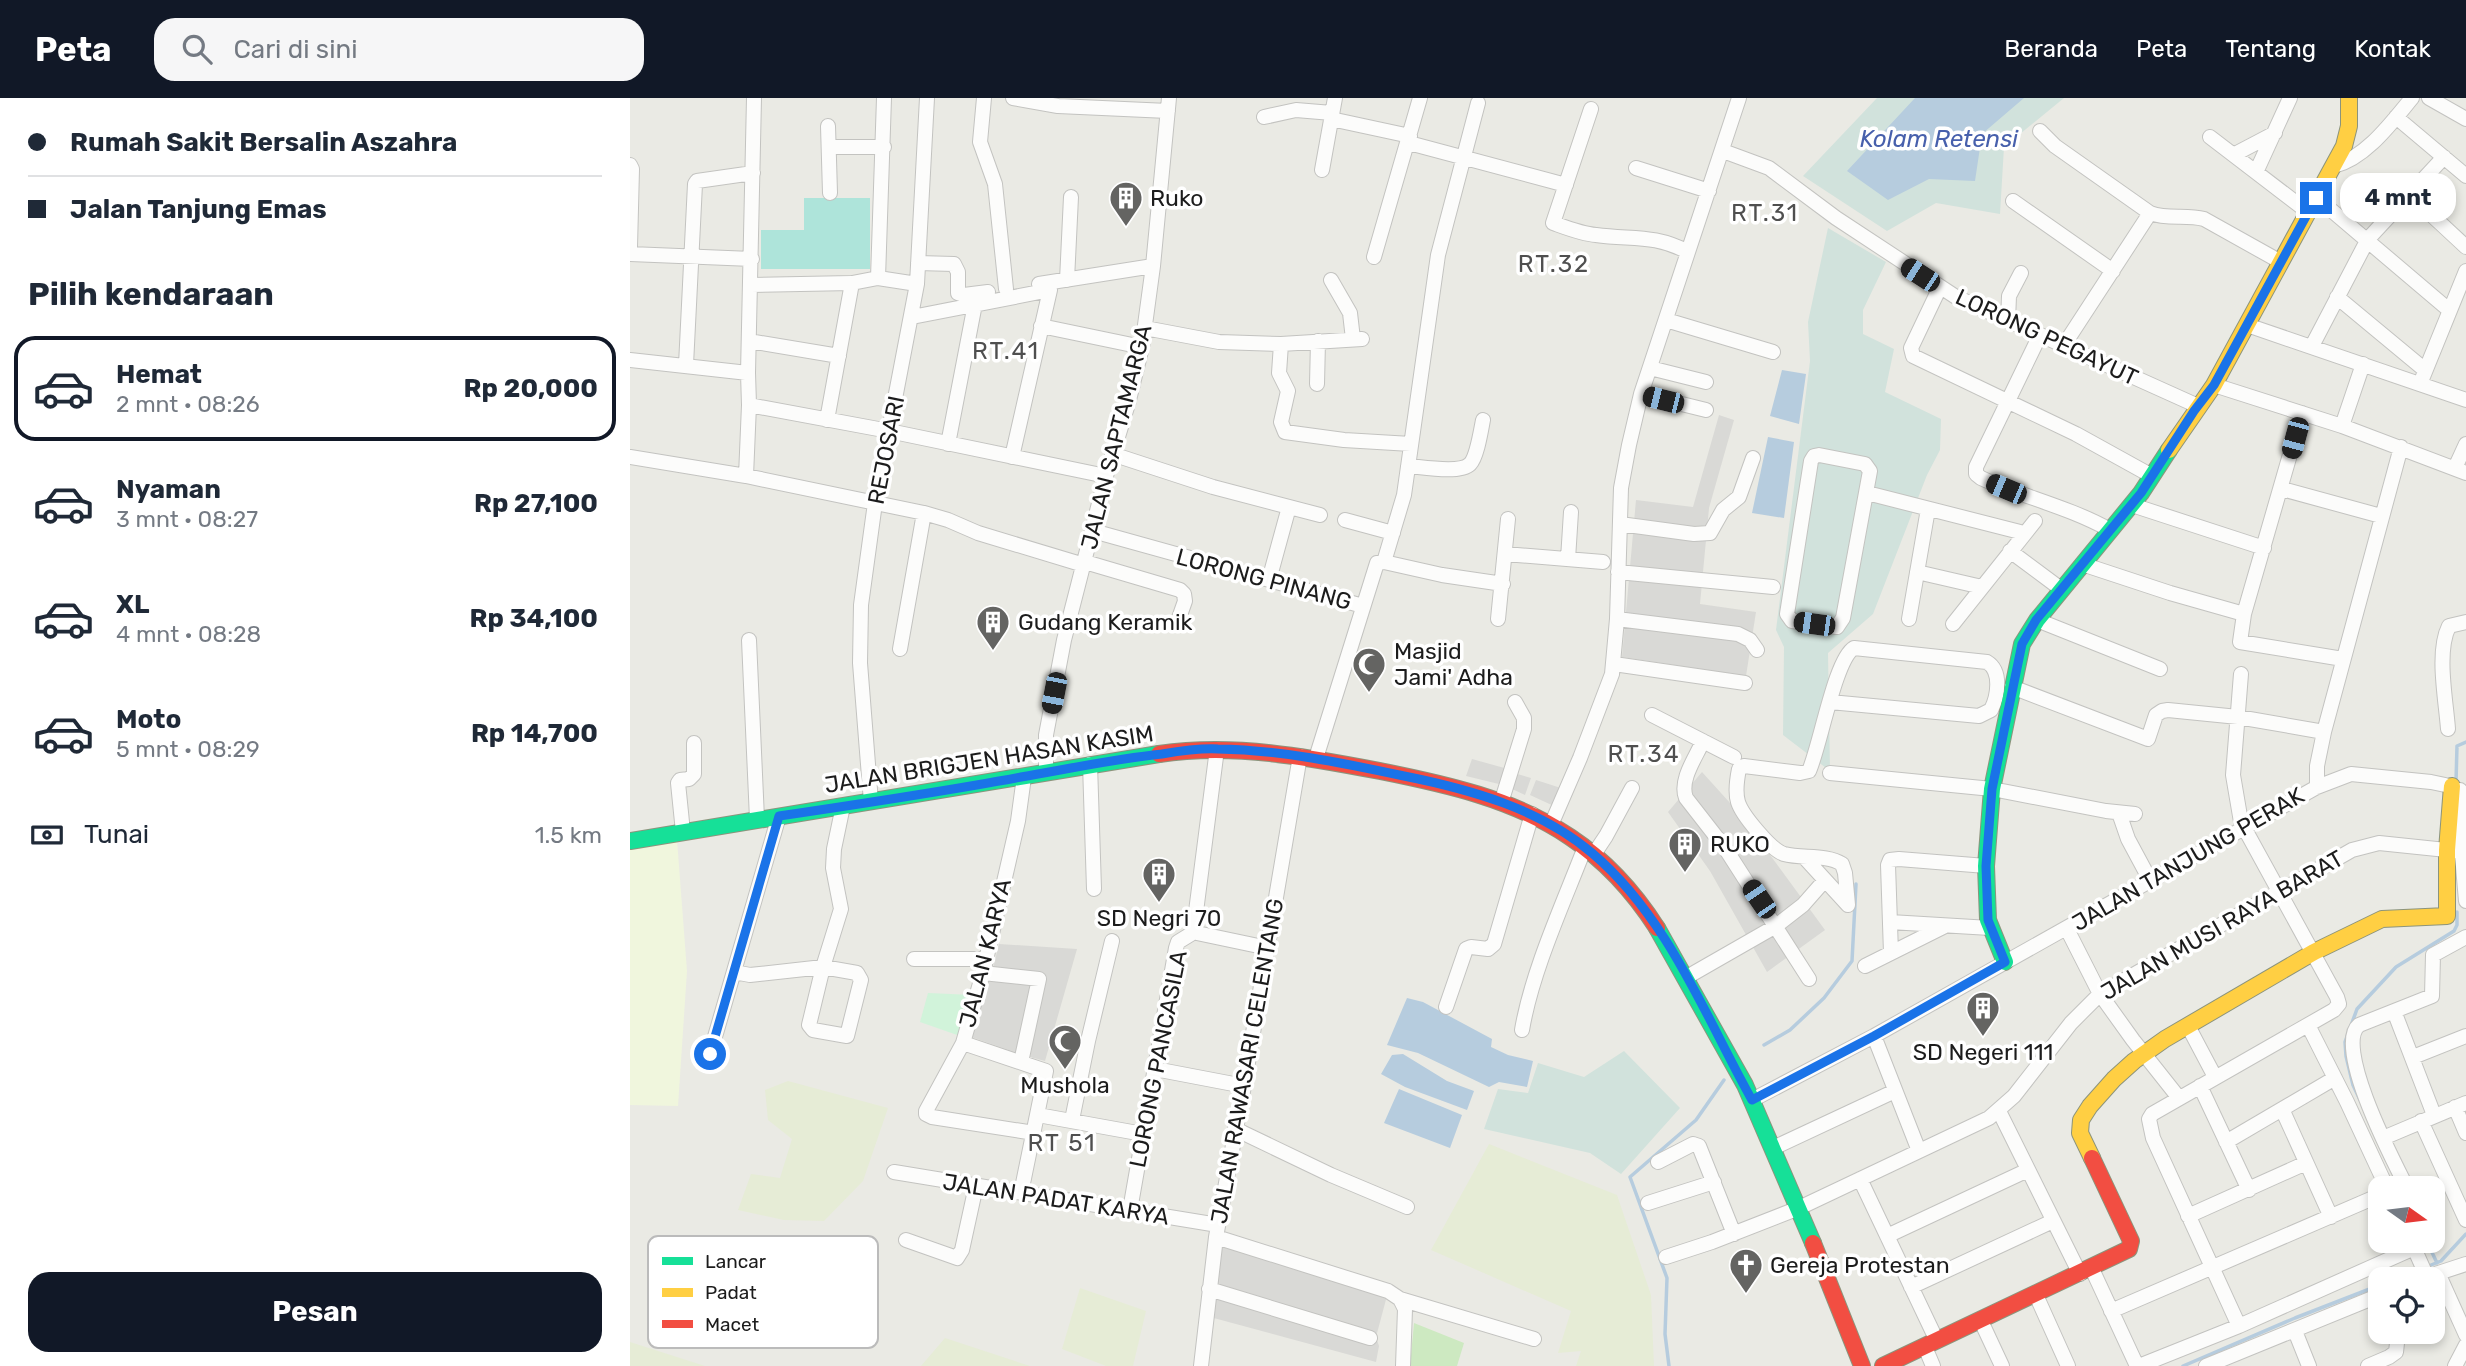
<!DOCTYPE html>
<html lang="id">
<head>
<meta charset="utf-8">
<style>
	:root { --surface:#fff; --page:#f6f6f7; --text:#1f2937; --muted:#747a83; --line:#e0e1e3; --accent:#111827 }
	body { margin:0; font-family:Rubik,sans-serif; background:var(--page); color:var(--text); height:100vh; display:flex; flex-direction:column; font-size:26px; white-space:nowrap }
	* { box-sizing:border-box; margin:0 }
	p { font-size:23px; color:var(--muted) }
	.icon { flex:none; width:38px; height:38px; fill:none; stroke:currentColor; stroke-width:2; stroke-linecap:round; stroke-linejoin:round }
	.map { position:relative; flex:1; overflow:hidden }
	.details { display:flex; flex-direction:column; background:var(--surface); width:630px }
	.details>* { flex:none }
	.hud { display:grid; align-content:center; height:154px; padding:0 28px; background:var(--surface) }
	.needle { width:46px; rotate:104deg }
	.controls { position:absolute; left:1738px; top:1078px; display:grid; gap:14px }
	.controls a { display:grid; place-items:center; width:77px; height:77px; border-radius:14px; background:var(--surface); box-shadow:0 4px 10px #0003; font-size:35px }
	.end { position:absolute; width:32px; height:32px; margin:-16px; border:9px solid #1a73e8; background:#fff; box-shadow:0 0 0 4px #fff }
	.from { border-radius:50% }
	.bubble { position:absolute; height:49px; border-radius:21px; background:var(--surface); box-shadow:0 4px 10px #0003; font-size:23px; font-weight:700; line-height:49px; text-align:center }
	.car { position:absolute; width:21px; height:42px; margin:-21px -10px; border-radius:9px; box-shadow:0 0 5px 2px #0007; background:linear-gradient(#222 24%,#8ab4d8 0 40%,#222 0 76%,#8ab4d8 0 86%,#222 0) }
	.hud b { display:flex; align-items:center; gap:24px; height:66px; font-size:26px }
	.hud b+b { border-top:2px solid var(--line) }
	.hud i { width:18px; height:18px; background:var(--text) }
	ul { padding:0; list-style:none }
	li { display:flex; align-items:center; gap:21px; height:105px; margin:0 14px 10px; padding:0 14px; border:4px solid transparent; border-radius:21px }
	li div { flex:1 }
	li b { display:block; font-size:26px }
	li em { font-style:normal; font-weight:700 }
	li.current { border-color:var(--accent) }
	li>.icon { width:63px; height:63px; stroke-width:1.5 }
	h2 { padding:0 28px; font-size:32px; line-height:84px }
	.pay { display:flex; align-items:center; gap:18px; height:77px; padding:0 28px; font-size:26px }
	.pay p { margin-inline-start:auto }
	.button { display:flex; gap:14px; margin-top:auto; padding:14px 28px }
	.button a { flex:1; height:80px; border-radius:21px; background:var(--accent); color:#fff; font-size:28px; font-weight:700; line-height:80px; text-align:center }
	header { display:flex; align-items:center; gap:42px; box-sizing:border-box; height:98px; padding:0 35px; background:var(--accent); color:#fff }
	header strong { font-size:33px }
	nav { display:flex; gap:38px; margin-inline-start:auto; font-size:24px }
	.search { width:490px; height:63px; background:var(--page); display:flex; align-items:center; gap:18px; box-sizing:border-box; padding:0 24px; border-radius:21px; color:var(--muted); font-size:26px }
	main { display:flex; flex:1; min-height:0 }
	.map>svg:first-child { display:block }
	.residential { fill:#d9d9d6 }
	.education { fill:#f0f6dd }
	.farmland { fill:#e6ecd6 }
	.grass { fill:#cde9c1 }
	.wetland { fill:#d1e2dc }
	.park { fill:#d1f3da }
	.pitch { fill:#aee4da }
	.water { fill:#b6ccde }
	.lines { fill:none; stroke-linecap:round; stroke-linejoin:round }
	.stream { stroke:#b6ccde; stroke-width:3.5 }
	.street-casing { stroke:#c3c3c0; stroke-width:16 }
	.fast-casing { stroke:#8c947c; stroke-width:18 }
	.slow-casing { stroke:#8c947c; stroke-width:18 }
	.jam-casing { stroke:#8c947c; stroke-width:18 }
	.street { stroke:#fcfcfb; stroke-width:14 }
	.fast { stroke:#16e098; stroke-width:16 }
	.slow { stroke:#ffcf43; stroke-width:16 }
	.jam { stroke:#f24e42; stroke-width:16 }
	.route { stroke:#1a73e8; stroke-width:9 }
	.labels { text-anchor:middle; dominant-baseline:central; stroke-width:7; stroke-linejoin:round; paint-order:stroke }
	.poi-label { font-size:23px; fill:#1c1c1c; stroke:#fff; text-anchor:start }
	.street-label { font-size:23px; fill:#1c1c1c; stroke:#fff }
	.water-label { font-size:24px; font-style:italic; fill:#4760ac; stroke:#fff }
	.neighbourhood-label { font-size:24px; letter-spacing:2px; fill:#4f4f4f; stroke:#fff }
	.key { fill:#fff; stroke:#bbb; stroke-width:2 }
	.key-label { font-size:19px; fill:#1c1c1c }
</style>
</head>
<body>
<header>
<strong>Peta</strong>
<div class="search"><svg class="icon" aria-label="search" viewBox="0 0 24 24"><circle cx="10" cy="10" r="6"/><path d="M15 15l6 6"/></svg>Cari di sini</div>
<nav><a>Beranda</a><a>Peta</a><a>Tentang</a><a>Kontak</a></nav>
</header>
<main>
<section class="details">
<div class="hud">
<b><i class="from"></i>Rumah Sakit Bersalin Aszahra</b>
<b><i></i>Jalan Tanjung Emas</b>
</div>
<h2>Pilih kendaraan</h2>
<ul>
<li class="current"><svg class="icon" aria-label="car" viewBox="0 0 24 24"><path d="M5 17H2v-5l4-1 3-4h7l3 4 3 1v5h-3M9 17h6M6 11h13"/><circle cx="7" cy="17" r="2"/><circle cx="17" cy="17" r="2"/></svg><div><b>Hemat</b><p>2 mnt · 08:26</p></div><em>Rp 20,000</em></li>
<li><svg class="icon" aria-label="car" viewBox="0 0 24 24"><path d="M5 17H2v-5l4-1 3-4h7l3 4 3 1v5h-3M9 17h6M6 11h13"/><circle cx="7" cy="17" r="2"/><circle cx="17" cy="17" r="2"/></svg><div><b>Nyaman</b><p>3 mnt · 08:27</p></div><em>Rp 27,100</em></li>
<li><svg class="icon" aria-label="car" viewBox="0 0 24 24"><path d="M5 17H2v-5l4-1 3-4h7l3 4 3 1v5h-3M9 17h6M6 11h13"/><circle cx="7" cy="17" r="2"/><circle cx="17" cy="17" r="2"/></svg><div><b>XL</b><p>4 mnt · 08:28</p></div><em>Rp 34,100</em></li>
<li><svg class="icon" aria-label="car" viewBox="0 0 24 24"><path d="M5 17H2v-5l4-1 3-4h7l3 4 3 1v5h-3M9 17h6M6 11h13"/><circle cx="7" cy="17" r="2"/><circle cx="17" cy="17" r="2"/></svg><div><b>Moto</b><p>5 mnt · 08:29</p></div><em>Rp 14,700</em></li>
</ul>
<div class="pay"><svg class="icon" aria-label="cash" viewBox="0 0 24 24"><path d="M3 7h18v10H3z"/><circle cx="12" cy="12" r="2"/></svg>Tunai<p>1.5 km</p></div>
<div class="button"><a>Pesan</a></div>
</section>
<div class="map">
<svg width="1836" height="1268" viewBox="0 0 1836 1268">
	<rect width="100%" height="100%" fill="#eaeae4"/>
	<path class="residential" d="M1089,317L1104,322L1079,410L1070,506L1126,514L1116,578L992,559L1006,402L1063,409Z
		M842,661L878,671L873,687L836,678Z
		M1072,674L1110,716L1195,832L1137,874L1080,773L1038,714Z
		M884,675L901,680L895,697L880,690Z
		M906,682L934,691L926,709L900,697Z
		M369,846L447,851L415,963L400,959L416,877L363,870Z
		M358,881L405,885L388,955L341,939Z
		M588,1148L758,1194L746,1239L749,1248L746,1264L580,1219Z"/>
	<path class="education" d="M47,742L57,873L48,1008L0,1007V750Z"/>
	<path class="farmland" d="M158,983L258,1010L233,1083L194,1123L154,1122L108,1112L121,1076L150,1080L162,1041L138,1022L135,992Z
		M859,1046L987,1097L1021,1197L1024,1268H946L951,1253L928,1255L941,1213L801,1152Z
		M450,1190L516,1213L503,1268H476L432,1251Z
		M315,1240L400,1268H291Z
		M0,1244L75,1268H0Z"/>
	<path class="grass" d="M784,1225L834,1245L827,1268H780Z"/>
	<path class="wetland" d="M1247,0H1434L1374,49L1370,116L1306,105L1257,133L1173,78Z
		M1198,130L1256,164L1233,212V236L1264,251L1255,294L1311,321L1310,352L1297,377L1243,516L1198,555L1200,673L1153,637L1154,549L1146,532L1180,263L1178,224Z
		M994,953L1050,1010L991,1076L960,1055L854,1031L868,991L898,995L908,965L954,979Z"/>
	<path class="park" d="M298,895L343,897L330,938L290,924Z"/>
	<path class="pitch" d="M174,100H240V171H131V132H174Z"/>
	<path class="water" d="M1285,0H1394L1352,36L1345,83L1299,81L1258,102L1217,73Z
		M1152,272L1176,276L1169,326L1140,318Z
		M1138,339L1164,344L1154,420L1122,415Z
		M777,900L793,904L862,941L861,949L878,957L903,963L897,989L869,984L859,989L788,955L757,947Z
		M773,956L817,983L844,993L837,1012L775,989L751,976L762,957Z
		M769,991L832,1017L820,1050L754,1025Z"/>
	<g class="lines">
		<path class="stream" d="M1826,684L1827,648L1836,644
			M1134,947L1160,932L1194,900L1222,863L1226,786
			M1730,1002L1723,987L1716,958L1715,944L1727,911L1766,869L1824,833L1827,827V814
			M1799,1148L1807,1165
			M1796,1169L1811,1163L1836,1136
			M1765,1181L1788,1172
			M1039,1268L1035,1236L1037,1180L1000,1079L1066,1022L1094,982
			M1553,1268L1665,1220L1750,1187"/>
		<defs>
			<path id="street" d="M354,0L350,44L365,86L376,191
				M383,0L428,8L538,13
				M1799,0L1836,21
				M961,11L923,125C937,130 952,136 966,137C1002,142 1024,136 1058,154
				M634,19L666,12L702,15
				M1766,19L1836,78
				M701,21L780,38
				M198,28L200,95
				M1410,33L1425,48L1520,115C1538,122 1556,116 1574,121L1651,164
				M1580,39L1678,114
				M779,45L936,87
				M199,49H254
				M1093,53L1139,70L1206,120L1326,199L1568,308
				M1605,56L1645,35
				M0,67L2,71L0,149
				M1704,68C1736,60 1762,24 1782,0
				M1006,70L1079,93
				M692,72L705,0
				M1627,72L1660,0
				M1779,96L1836,149
				M1687,100L1819,212
				M1383,103L1483,173
				M0,156L122,161
				M744,159L790,0
				M288,165L324,166L328,174V195L334,197L358,194
				M248,180L287,186
				M437,182L441,99
				M701,182L720,215L723,241
				M409,186L523,168
				M121,187L222,185L248,180L254,0
				M1310,189L1281,250L1283,258L1446,336L1522,378
				M1707,199L1795,272
				M282,219L420,192L382,359
				M1036,222L1143,254
				M1378,223L1379,198L1391,175
				M1617,227L1836,302
				M411,228L512,249
				M515,230L589,244L651,246L732,241
				M1410,237L1346,369V376L1351,380C1393,399 1439,409 1480,432
				M119,243L209,258
				M651,246L649,275L658,293L651,324L655,334L714,342L781,346
				M1434,247L1520,115
				M1682,248L1738,141L1814,59
				M0,262L118,275
				M56,267L65,86L67,83L123,75
				M1020,270L1076,284
				M687,286L688,243
				M1790,286L1836,173
				M1584,287L1712,328L1836,375
				M1011,296L1076,312
				M119,307L118,275L124,0
				M1672,315L1614,516L1610,544L1713,561
				M197,322L222,185
				M1712,328L1733,266
				M318,346L345,206
				M482,356L583,389L690,417
				M1189,357L1235,366L1240,373L1213,520L1207,529L1162,523L1157,516L1181,363L1184,358Z
				M0,359L116,378L294,415L318,422L348,435L454,467
				M778,368C792,369 830,376 840,366C847,359 851,332 853,322
				M1825,370L1836,346
				M116,378L119,307L259,333L476,378
				M1652,391L1751,418
				M1237,395L1394,435
				M1502,407L1634,450
				M715,422L763,435
				M990,426L1064,436L1080,435L1093,412L1109,399L1123,360
				M463,433L733,508
				M1380,453L1431,491
				M875,456L973,464
				M938,461L941,414
				M455,464L550,492L554,496L555,503L549,520
				M754,464L774,397L808,157L848,5
				M1452,466L1540,495L1614,516
				M988,474L1143,489
				M1287,474L1352,489
				M639,482L659,409
				M868,521L878,421
				M987,521L1108,536L1120,542L1127,552
				M1279,521L1298,411
				M1407,522L1530,571
				M1323,526L1405,423
				M119,542L127,721
				M270,551L294,415
				M984,566L1115,585
				M1382,589L1518,641L1526,617L1532,613L1538,612L1608,619L1694,634
				M1200,604L1349,618L1361,612C1368,598 1372,573 1357,564L1224,550C1205,561 1190,649 1179,673L1170,675L1114,668L1109,671C1107,681 1105,694 1108,704C1112,717 1141,752 1154,756C1172,761 1196,756 1212,766L1215,775L1218,807
				M1022,617L1104,659
				M1818,631C1816,602 1806,554 1819,528L1836,524
				M1073,643C1066,659 1049,682 1056,700L1095,750L1179,881
				M686,660L747,465L754,464L812,477L873,486
				M460,666L464,791
				M416,674V637L434,542L476,378L498,306L512,249L523,168L539,0
				M1200,675L1362,691L1476,713L1505,716
				M1687,689V668L1694,634L1771,349
				M1830,692V734L1836,803
				M241,704L230,565L231,507L245,405L287,186L297,0
				M871,705L894,631V620L885,604
				M1489,715L1498,741L1520,782
				M921,727L950,660L982,576L987,521L991,390L999,347L1011,296L1109,0
				M53,734L48,685L50,682L59,681L64,676V645
				M964,756L976,738L1002,690
				M1174,759L1218,807
				M1260,824L1360,830
				M1437,831L1470,896L1503,942L1549,1000
				M562,834L638,850
				M1261,855L1258,767L1260,762L1269,761L1356,768
				M284,861H356
				M1235,868L1315,828
				M104,874L120,877L193,869L227,875L231,882L217,938L183,932L179,927L193,869L211,811L203,770L204,751L213,708
				M353,875L409,881L391,964
				M1057,879L1146,828L1173,807L1195,782
				M816,909L836,851L841,849L858,851L864,846L902,716
				M1764,913L1804,1017
				M1678,927L1717,1004L1757,1090
				M1558,928L1585,979
				M892,932C902,873 933,806 955,749
				M1244,938L1289,1053
				M333,945L296,1013V1016L302,1019L404,1035
				M80,956L149,718
				M1783,959L1836,938
				M525,971L614,988
				M1570,988L1619,1092
				M1122,1002L1244,938L1687,689L1721,676L1801,684L1820,688
				M1825,1009L1836,1035
				M1652,1011L1701,1119
				M1369,1013L1450,1176
				M408,1017L513,1036
				M442,1022L458,943L482,843
				M1791,1023L1836,1122
				M605,1031L701,1077L777,1109
				M1753,1040L1836,1005
				M1596,1044L1705,980
				M1143,1050L1265,993
				M1028,1064L1063,1046L1069,1048L1104,1136
				M264,1074L588,1127
				M1230,1081L1307,1243
				M1777,1090C1764,1064 1703,948 1729,927L1802,898L1803,857L1836,839
				M391,1095L416,973L333,945L353,875L388,723L394,679
				M1018,1105L1084,1084
				M500,1112L546,850L548,844L561,836L564,829L587,651
				M1558,1118L1676,1065
				M1257,1138L1398,1072
				M586,1139L758,1193L770,1201L775,1211L773,1268
				M276,1142L327,1160L332,1152L346,1088
				M1781,1143L1797,1179
				M1036,1159L1082,1144L1169,1110L1359,1020L1384,998L1441,925L1470,896L1722,752L1749,745L1836,754
				M1462,1171L1507,1268
				M1808,1175L1836,1237
				M1790,1181L1836,1166
				M1281,1189L1423,1123
				M579,1191L740,1240
				M1406,1197L1438,1268
				M770,1201L904,1241
				M1481,1213L1750,1097
				M1351,1223L1372,1268
				M1609,1228L1523,1040L1519,1021L1522,1016L1704,912L1709,906L1707,899L1611,724L1603,677L1611,576
				M1665,1233L1679,1268
				M1295,1249L1303,1268
				M571,1268L586,1139L614,988L670,658
				M1509,1268L1609,1228L1800,1143
				M1576,1268L1750,1197
				M1738,1268L1759,1259L1766,1254L1767,1245L1763,1234
				M1825,1268L1836,1247"/>
			<path id="fast" d="M0,743L529,656
				M1027,830L1115,987L1183,1145
				M1375,864L1358,822L1356,768L1362,691L1392,546L1407,522L1511,395L1539,352"/>
			<path id="slow" d="M1539,352L1584,287L1714,48L1719,28V0
				M1462,1060L1450,1035L1451,1022L1460,1008L1484,981L1504,963L1535,941L1684,854L1752,821L1817,818V752L1822,688"/>
			<path id="jam" d="M529,656C604,645 677,659 750,673C815,686 884,701 940,739C976,763 1004,794 1027,830
				M1183,1145L1232,1268
				M1253,1268L1499,1151L1501,1143L1462,1060"/>
		</defs>
		<use href="#street" class="street-casing"/>
		<use href="#fast" class="fast-casing"/>
		<use href="#slow" class="slow-casing"/>
		<use href="#jam" class="jam-casing"/>
		<use href="#street" class="street"/>
		<use href="#fast" class="fast"/>
		<use href="#slow" class="slow"/>
		<use href="#jam" class="jam"/>
	</g>
	<g class="lines">
		<path class="route" d="M80,956L149,718C230,706 311,694 391,679C438,671 484,661 532,656C550,653 569,650 588,651C651,652 713,665 774,678C839,691 911,711 962,755C1038,819 1075,918 1122,1002L1244,938L1375,864L1358,822L1356,768L1362,691L1392,546L1406,522L1511,395L1564,313L1584,287L1686,100"/>
	</g>
	<defs>
		<symbol id="building-pin" viewBox="-11 -11 22 30"><path d="M0 17L-7.5 6A9.5 9.5 0 1 1 7.5 6Z" fill="#646462" stroke="#fff"/><path d="M-4-6H4V6H1V3H-1V6H-4ZM-2.5-4.3h1.7v1.8h-1.7ZM.8-4.3h1.7v1.8H.8ZM-2.5-1h1.7V.8h-1.7ZM.8-1h1.7V.8H.8Z" fill="#fff"/></symbol>
		<symbol id="mosque-pin" viewBox="-11 -11 22 30"><path d="M0 17L-7.5 6A9.5 9.5 0 1 1 7.5 6Z" fill="#646462" stroke="#fff"/><path d="M3.5-4.9A6 6 0 1 0 3.5 4.9A5 5 0 1 1 3.5-4.9Z" fill="#fff"/></symbol>
		<symbol id="church-pin" viewBox="-11 -11 22 30"><path d="M0 17L-7.5 6A9.5 9.5 0 1 1 7.5 6Z" fill="#646462" stroke="#fff"/><path d="M-1.2-6h2.4v3.5h3.3v2.4h-3.3V6h-2.4V-.1h-3.3v-2.4h3.3Z" fill="#fff"/></symbol>
	</defs>
	<g fill-rule="evenodd">
		<use href="#building-pin" x="477" y="81" width="38" height="52"/>
		<use href="#building-pin" x="344" y="505" width="38" height="52"/>
		<use href="#mosque-pin" x="720" y="547" width="38" height="52"/>
		<use href="#building-pin" x="1036" y="727" width="38" height="52"/>
		<use href="#building-pin" x="510" y="757" width="38" height="52"/>
		<use href="#building-pin" x="1334" y="891" width="38" height="52"/>
		<use href="#mosque-pin" x="416" y="924" width="38" height="52"/>
		<use href="#church-pin" x="1097" y="1148" width="38" height="52"/>
	</g>
	<g class="labels">
		<g class="poi-label">
			<text x="520" y="100">Ruko</text>
			<text x="388" y="524">Gudang Keramik</text>
			<text x="764" y="553">Masjid<tspan x="764" dy="26">Jami' Adha</tspan></text>
			<text x="1080" y="746">RUKO</text>
			<text x="529" y="820" text-anchor="middle">SD Negri 70</text>
			<text x="1353" y="954" text-anchor="middle">SD Negeri 111</text>
			<text x="435" y="987" text-anchor="middle">Mushola</text>
			<text x="1140" y="1167">Gereja Protestan</text>
		</g>
		<g class="street-label">
			<text transform="translate(1417 239) rotate(25)">LORONG PEGAYUT</text>
			<text transform="translate(486 339) rotate(-76)">JALAN SAPTAMARGA</text>
			<text transform="translate(256 352) rotate(-79)">REJOSARI</text>
			<text transform="translate(634 481) rotate(15)">LORONG PINANG</text>
			<text transform="translate(359 661) rotate(-9)">JALAN BRIGJEN HASAN KASIM</text>
			<text transform="translate(1558 761) rotate(-30)">JALAN TANJUNG PERAK</text>
			<text transform="translate(1592 827) rotate(-30)">JALAN MUSI RAYA BARAT</text>
			<text transform="translate(355 855) rotate(-76)">JALAN KARYA</text>
			<text transform="translate(528 961) rotate(-79)">LORONG PANCASILA</text>
			<text transform="translate(617 963) rotate(-80)">JALAN RAWASARI CELENTANG</text>
			<text transform="translate(426 1101) rotate(9)">JALAN PADAT KARYA</text>
		</g>
		<g class="water-label">
			<text x="1309" y="41">Kolam Retensi</text>
		</g>
		<g class="neighbourhood-label">
			<text x="1135" y="115">RT.31</text>
			<text x="924" y="166">RT.32</text>
			<text x="376" y="253">RT.41</text>
			<text x="1014" y="656">RT.34</text>
			<text x="432" y="1045">RT 51</text>
		</g>
	</g>
	<rect x="18" y="1138" width="230" height="112" rx="10" class="key"/>
	<rect x="32" y="1159" width="31" height="8" fill="#16e098"/>
	<rect x="32" y="1190" width="31" height="9" fill="#ffcf43"/>
	<rect x="32" y="1222" width="31" height="8" fill="#f24e42"/>
	<g class="key-label">
		<text x="75" y="1170">Lancar</text>
		<text x="75" y="1201">Padat</text>
		<text x="75" y="1233">Macet</text>
	</g>
</svg>
<div class="controls">
<a><svg class="needle" viewBox="-14 -14 28 28"><path d="M0-13l5 13h-10z" fill="#e53935"/><path d="M0 13l5-13h-10z" fill="#747a83"/></svg></a>
<a><svg class="icon" aria-label="locate" viewBox="0 0 24 24"><circle cx="12" cy="12" r="6"/><path d="M12 2v4M12 18v4M2 12h4M18 12h4"/></svg></a>
</div>
<i class="end from" style="left:80px;top:956px"></i>
<i class="end" style="left:1686px;top:100px"></i>
<div class="bubble" style="left:1710px;top:75px;width:116px">4 mnt</div>
<i class="car" style="left:1290px;top:177px;rotate:303deg"></i>
<i class="car" style="left:1033px;top:302px;rotate:284deg"></i>
<i class="car" style="left:1665px;top:340px;rotate:195deg"></i>
<i class="car" style="left:1376px;top:391px;rotate:293deg"></i>
<i class="car" style="left:1184px;top:526px;rotate:278deg"></i>
<i class="car" style="left:424px;top:595px;rotate:191deg"></i>
<i class="car" style="left:1129px;top:801px;rotate:326deg"></i>
</div>
</main>
</body>
</html>
